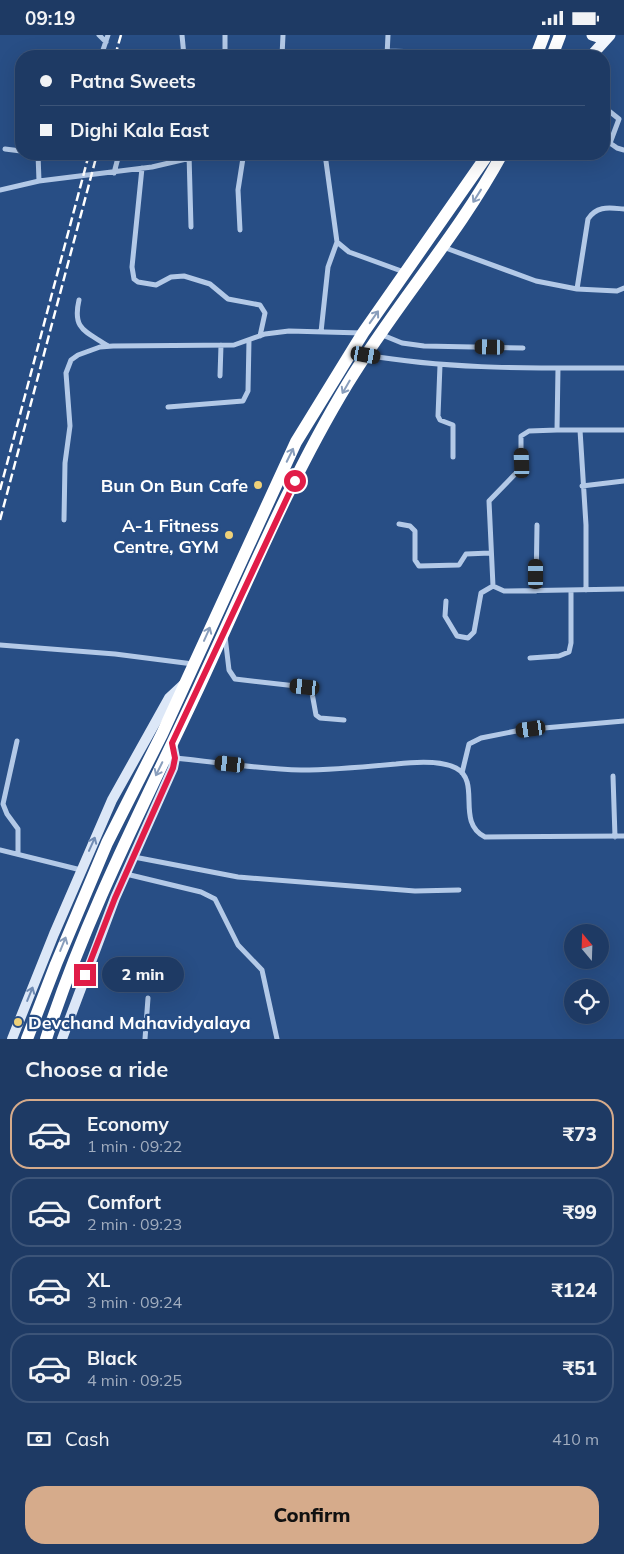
<!DOCTYPE html>
<html lang="en">
<head>
<meta charset="utf-8">
<style>
	:root { --surface:#1e3a64; --page:#26416a; --text:#f1f3f6; --muted:#a1adbf; --line:#3c5478; --accent:#d6ab8b }
	body { margin:0; font-family:Mulish,sans-serif; background:var(--page); color:var(--text); height:100vh; display:flex; flex-direction:column; font-size:19px; white-space:nowrap }
	* { box-sizing:border-box; margin:0 }
	p { font-size:16px; color:var(--muted) }
	.icon { flex:none; width:28px; height:28px; fill:none; stroke:currentColor; stroke-width:2; stroke-linecap:round; stroke-linejoin:round }
	.map { position:relative; height:1004px; overflow:hidden }
	.panel { display:flex; flex-direction:column; background:var(--surface); flex:1 }
	.panel>* { flex:none }
	.banner { position:absolute; left:15px; top:15px; width:595px; height:110px; border-radius:20px; box-shadow:0 5px 20px #0002,0 0 0 1px var(--line); display:grid; align-content:center; height:110px; padding:0 25px; background:var(--surface) }
	.needle { width:32px; rotate:341deg }
	.buttons { position:absolute; left:564px; top:889px; display:grid; gap:10px }
	.buttons a { display:grid; place-items:center; width:45px; height:45px; border-radius:50%; background:var(--surface); box-shadow:0 5px 20px #0002,0 0 0 1px var(--line); font-size:25px }
	.end { position:absolute; width:22px; height:22px; margin:-11px; border:6px solid #e11d48; background:#fff; box-shadow:0 0 0 2px #fff }
	.from { border-radius:50% }
	.bubble { position:absolute; height:35px; border-radius:18px; background:var(--surface); box-shadow:0 5px 20px #0002,0 0 0 1px var(--line); font-size:16px; font-weight:800; line-height:35px; text-align:center }
	.car { position:absolute; width:15px; height:30px; margin:-15px -8px; border-radius:6px; box-shadow:0 0 4px 1px #0007; background:linear-gradient(#222 24%,#8ab4d8 0 40%,#222 0 76%,#8ab4d8 0 86%,#222 0) }
	.banner b { display:flex; align-items:center; gap:18px; height:48px; font-size:19px }
	.banner b+b { border-top:1px solid var(--line) }
	.banner i { width:12px; height:12px; background:var(--text) }
	ul { padding:0; list-style:none }
	li { display:flex; align-items:center; gap:15px; height:70px; margin:0 10px 8px; padding:0 15px; border:2px solid var(--line); border-radius:20px }
	li div { flex:1 }
	li b { display:block; font-size:19px }
	li em { font-style:normal; font-weight:800 }
	li.active { border-color:var(--accent) }
	li>.icon { width:45px; height:45px; stroke-width:1.5 }
	h2 { padding:0 25px; font-size:22px; line-height:60px }
	.pay { display:flex; align-items:center; gap:12px; height:55px; padding:0 25px; font-size:19px }
	.pay p { margin-inline-start:auto }
	.action { display:flex; gap:10px; margin-top:auto; padding:10px 25px }
	.action a { flex:1; height:58px; border-radius:20px; background:var(--accent); color:#111; font-size:20px; font-weight:800; line-height:58px; text-align:center }
	.status { display:flex; justify-content:space-between; align-items:center; height:35px; padding:0 25px; background:var(--surface); direction:ltr }
	.status svg { height:14px; fill:currentColor }
	.map>svg:first-child { display:block }
	.lines { fill:none; stroke-linecap:round; stroke-linejoin:round }
	.street { stroke:#b3c9e7; stroke-width:5 }
	.secondary { stroke:#dce7f7; stroke-width:10 }
	.primary { stroke:#f4f8fe; stroke-width:11 }
	.highway { stroke:#fff; stroke-width:12 }
	.rail { stroke:#fff; stroke-width:2.5; stroke-dasharray:9 4; stroke-linecap:butt }
	.oneway { stroke:#899ebc }
	.oneway2 { stroke:#708bb3 }
	.route { stroke:#e11d48; stroke-width:6 }
	.poi-dot { fill:#efd179; stroke:#284e85; stroke-width:2 }
	.labels { text-anchor:middle; dominant-baseline:central; stroke-width:4.5; stroke-linejoin:round; paint-order:stroke }
	.poi-label { font-size:18px; font-weight:bold; fill:#fff; stroke:#284e85; text-anchor:end }
</style>
</head>
<body>
<div class="status"><b>09:19</b><svg viewBox="0 0 49 12"><path d="M0 12V9h3v3zM5 12V6h3v6zM10 12V3h3v9zM15 12V0h3v12zM26 1h20v11H26zM47 4h2v5h-2z"/></svg></div>
<div class="map">
<svg width="624" height="1004" viewBox="0 0 624 1004">
	<rect width="100%" height="100%" fill="#284e85"/>
	<g class="lines">
		<path class="street" d="M99,0L106,7
			M182,0L184,21
			M387,16L456,18
			M101,21L108,0
			M225,21V0
			M282,21L283,0
			M387,21L388,0
			M604,72L619,84L610,108L617,113L624,115
			M5,114L21,116
			M38,119L39,146
			M55,119H57
			M189,119L191,192
			M325,119L337,207L349,217L404,237
			M142,133L132,232L134,244L138,247L156,250L171,242L184,241L210,249L228,264L260,270L265,278L260,301
			M114,138L119,119
			M0,155L39,146L152,132L199,121L243,123L269,119
			M240,195L238,155L243,123
			M443,212L536,246L577,254L588,184C597,170 610,173 624,174
			M577,254L617,256L624,253
			M79,265C72,295 86,296 108,311
			M321,297L328,232L337,207
			M380,299L402,308L424,311L523,313
			M366,320C452,335 538,333 624,333
			M440,330L438,381L440,385L453,390V422
			M558,333L557,395H624
			M220,341L221,310
			M168,372L243,366L248,356L249,305
			M557,395L529,396L521,401V433L489,466L493,551L504,556L624,554
			M580,395L586,490V555
			M582,451L624,446
			M64,485L65,428L70,391L66,338L71,325L78,320L100,312L113,311L234,310L265,299L289,296L362,298
			M399,489L410,491L415,496V525L419,531L459,530L466,519L490,518
			M536,556L537,490
			M446,566L445,581L457,601L468,603L474,597L481,558L493,551
			M225,601L229,635L235,644L305,652L312,658L316,680L320,683L344,685
			M0,610L115,619L193,629
			M530,623L559,621L569,617L571,608V555
			M17,706L3,769L7,779L18,794V819
			M175,723C217,727 259,734 301,735C333,735 364,732 396,729C413,727 441,725 456,733C482,747 455,787 485,802L624,801
			M462,738L469,709L481,703L521,695L624,686
			M613,741L615,802
			M0,815L81,835
			M134,822L238,842L415,856L459,855
			M126,839L201,857L215,864L238,910L262,935L277,1004
			M145,1004L148,963"/>
		<path class="secondary" d="M12,1004L54,899L112,765L169,663L184,649
			M62,1004L115,863L173,733L175,723L172,708"/>
		<path class="primary" d="M592,0L598,2L609,1
			M591,21L610,0"/>
		<path class="highway" d="M536,21L544,0
			M552,21L560,0
			M27,1004L56,929L107,808L162,699L296,407L363,298L488,119
			M46,1004C85,883 144,769 198,654C246,551 289,445 348,348C396,269 458,200 502,119"/>
		<path class="rail" d="M115,21L121,0
			M0,455L89,119
			M0,485L97,119"/>
	</g>
	<defs><path id="oneway-shaft" d="M-6 0H5M1.5-3L5.5 0L1.5 3" fill="none" stroke-width="1.6" stroke-linecap="round" stroke-linejoin="round" transform="scale(1.25)"/></defs>
	<g class="oneway">
		<use href="#oneway-shaft" transform="translate(477 161) rotate(122)"/>
		<use href="#oneway-shaft" transform="translate(374 282) rotate(-55)"/>
		<use href="#oneway-shaft" transform="translate(346 352) rotate(120)"/>
		<use href="#oneway-shaft" transform="translate(290 420) rotate(-64)"/>
		<use href="#oneway-shaft" transform="translate(207 599) rotate(-66)"/>
		<use href="#oneway-shaft" transform="translate(159 734) rotate(116)"/>
		<use href="#oneway-shaft" transform="translate(63 909) rotate(-68)"/>
	</g>
	<g class="oneway2">
		<use href="#oneway-shaft" transform="translate(92 809) rotate(-66)"/>
		<use href="#oneway-shaft" transform="translate(30 959) rotate(-68)"/>
	</g>
	<g class="lines">
		<path class="route" d="M85,940L115,863L173,733L175,723L172,708L295,446"/>
	</g>
	<g class="poi-dot">
		<circle cx="258" cy="450" r="5"/>
		<circle cx="229" cy="500" r="5"/>
		<circle cx="18" cy="987" r="5"/>
	</g>
	<g class="labels">
		<g class="poi-label">
			<text x="248" y="450">Bun On Bun Cafe</text>
			<text x="219" y="490">A-1 Fitness<tspan x="219" dy="21">Centre, GYM</tspan></text>
			<text x="28" y="987" text-anchor="start">Devchand Mahavidyalaya</text>
		</g>
	</g>
</svg>
<div class="buttons">
<a><svg class="needle" viewBox="-14 -14 28 28"><path d="M0-13l5 13h-10z" fill="#e53935"/><path d="M0 13l5-13h-10z" fill="#a1adbf"/></svg></a>
<a><svg class="icon" aria-label="locate" viewBox="0 0 24 24"><circle cx="12" cy="12" r="6"/><path d="M12 2v4M12 18v4M2 12h4M18 12h4"/></svg></a>
</div>
<i class="end from" style="left:295px;top:446px"></i>
<i class="end" style="left:85px;top:940px"></i>
<div class="bubble" style="left:102px;top:922px;width:82px">2 min</div>
<i class="car" style="left:490px;top:312px;rotate:271deg"></i>
<i class="car" style="left:366px;top:320px;rotate:100deg"></i>
<i class="car" style="left:522px;top:428px;rotate:358deg"></i>
<i class="car" style="left:536px;top:539px;rotate:0deg"></i>
<i class="car" style="left:305px;top:652px;rotate:276deg"></i>
<i class="car" style="left:531px;top:694px;rotate:262deg"></i>
<i class="car" style="left:230px;top:729px;rotate:276deg"></i>
<div class="banner">
<b><i class="from"></i>Patna Sweets</b>
<b><i></i>Dighi Kala East</b>
</div>
</div>
<section class="panel">
<h2>Choose a ride</h2>
<ul>
<li class="active"><svg class="icon" aria-label="car" viewBox="0 0 24 24"><path d="M5 17H2v-5l4-1 3-4h7l3 4 3 1v5h-3M9 17h6M6 11h13"/><circle cx="7" cy="17" r="2"/><circle cx="17" cy="17" r="2"/></svg><div><b>Economy</b><p>1 min · 09:22</p></div><em>₹73</em></li>
<li><svg class="icon" aria-label="car" viewBox="0 0 24 24"><path d="M5 17H2v-5l4-1 3-4h7l3 4 3 1v5h-3M9 17h6M6 11h13"/><circle cx="7" cy="17" r="2"/><circle cx="17" cy="17" r="2"/></svg><div><b>Comfort</b><p>2 min · 09:23</p></div><em>₹99</em></li>
<li><svg class="icon" aria-label="car" viewBox="0 0 24 24"><path d="M5 17H2v-5l4-1 3-4h7l3 4 3 1v5h-3M9 17h6M6 11h13"/><circle cx="7" cy="17" r="2"/><circle cx="17" cy="17" r="2"/></svg><div><b>XL</b><p>3 min · 09:24</p></div><em>₹124</em></li>
<li><svg class="icon" aria-label="car" viewBox="0 0 24 24"><path d="M5 17H2v-5l4-1 3-4h7l3 4 3 1v5h-3M9 17h6M6 11h13"/><circle cx="7" cy="17" r="2"/><circle cx="17" cy="17" r="2"/></svg><div><b>Black</b><p>4 min · 09:25</p></div><em>₹51</em></li>
</ul>
<div class="pay"><svg class="icon" aria-label="cash" viewBox="0 0 24 24"><path d="M3 7h18v10H3z"/><circle cx="12" cy="12" r="2"/></svg>Cash<p>410 m</p></div>
<div class="action"><a>Confirm</a></div>
</section>
</body>
</html>
